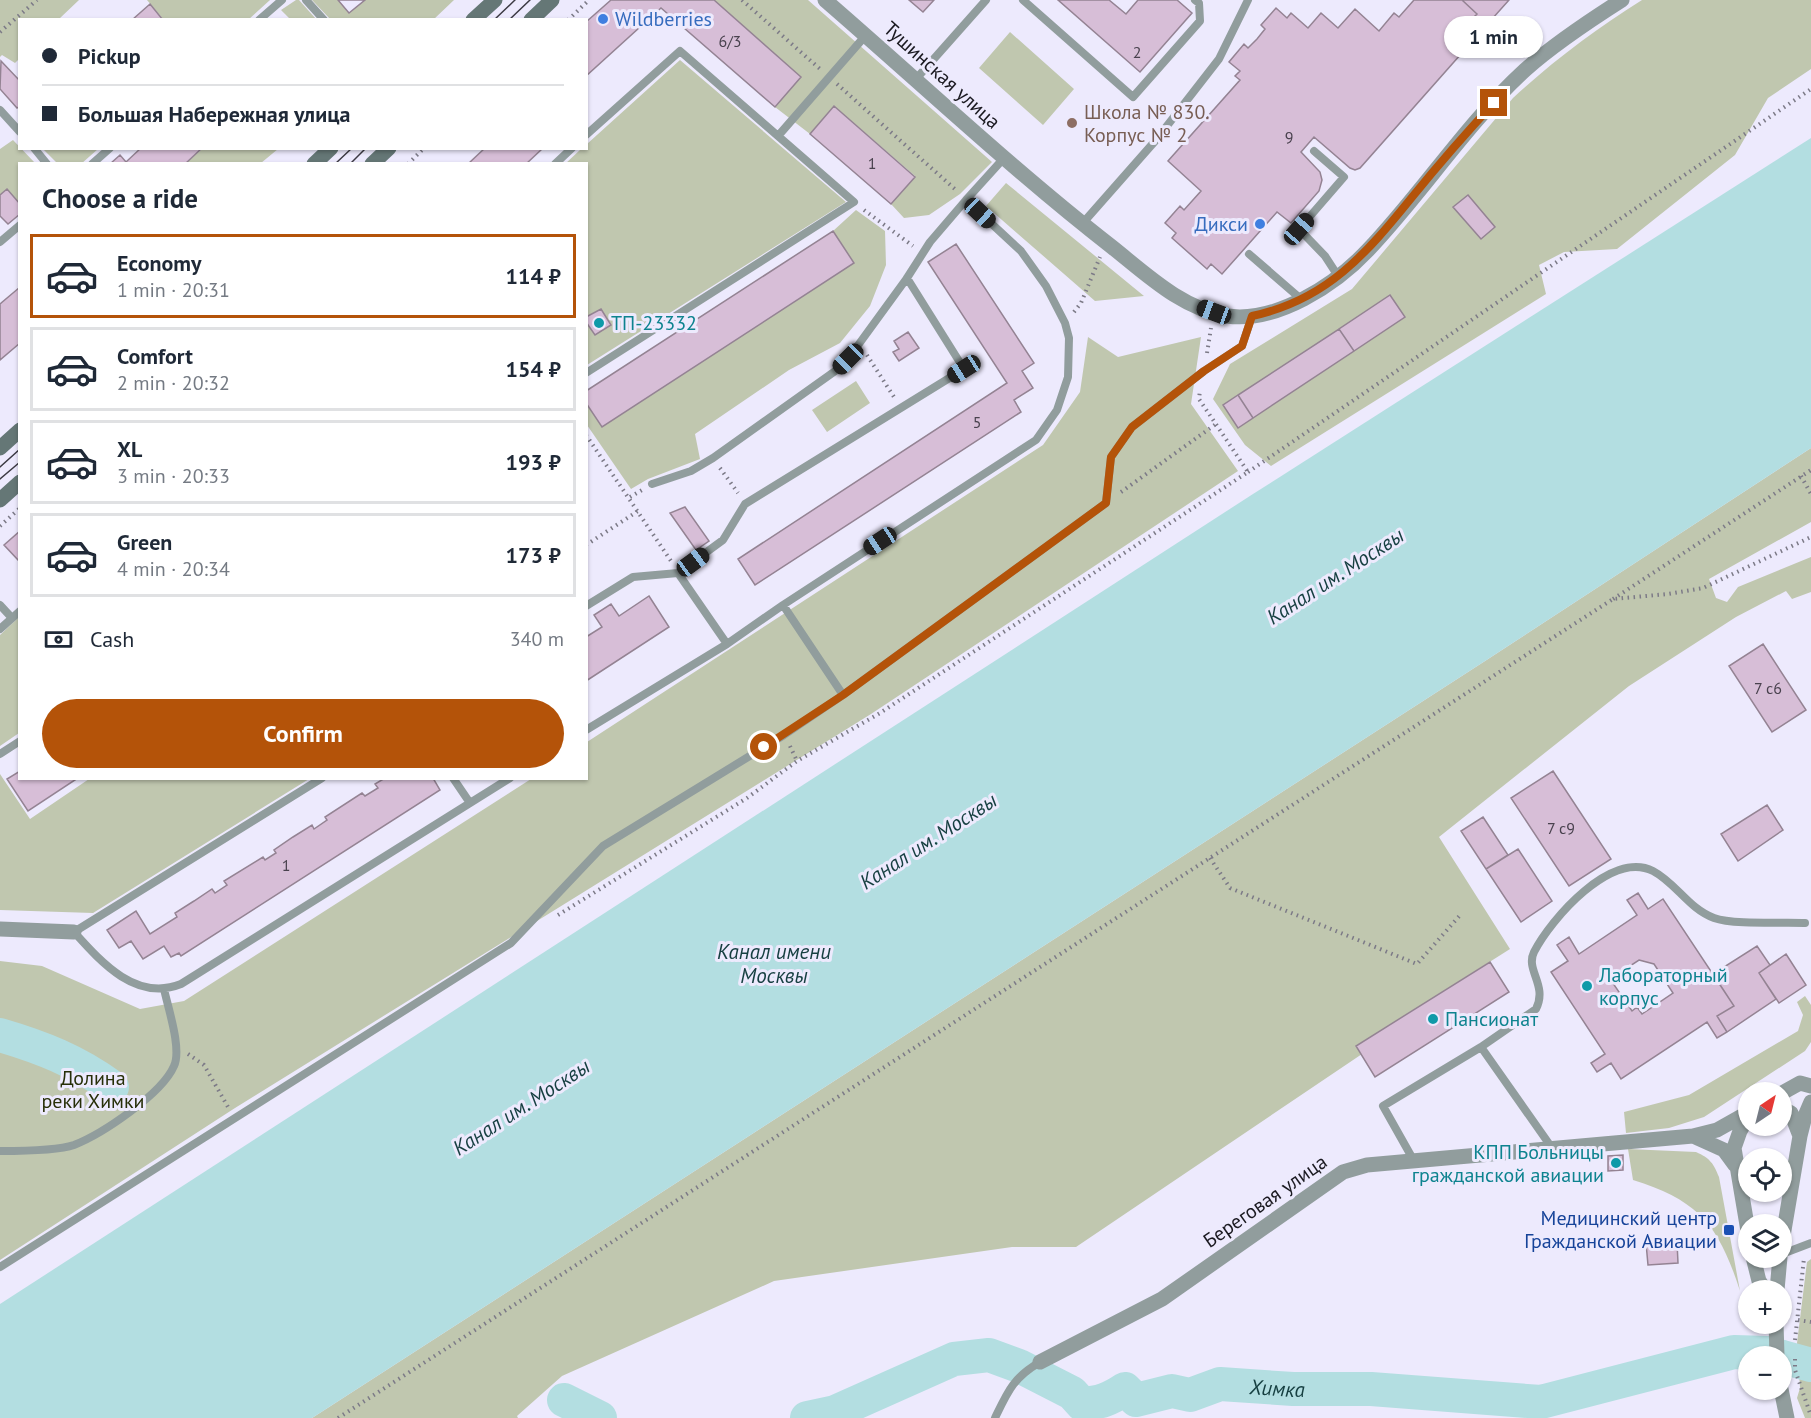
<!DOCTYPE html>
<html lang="en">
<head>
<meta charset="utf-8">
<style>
	:root { --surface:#fff; --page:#f6f6f7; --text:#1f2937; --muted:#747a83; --line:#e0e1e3; --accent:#b45309 }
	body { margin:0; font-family:"PT Sans",sans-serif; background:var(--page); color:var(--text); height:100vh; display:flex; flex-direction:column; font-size:22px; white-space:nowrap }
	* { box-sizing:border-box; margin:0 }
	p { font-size:20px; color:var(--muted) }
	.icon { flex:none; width:33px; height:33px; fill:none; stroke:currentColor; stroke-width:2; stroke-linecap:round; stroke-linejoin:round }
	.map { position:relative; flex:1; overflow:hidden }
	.panel { position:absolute; left:18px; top:162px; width:570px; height:618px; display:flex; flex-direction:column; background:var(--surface); border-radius:0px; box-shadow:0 2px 4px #0004 }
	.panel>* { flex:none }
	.guide { position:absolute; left:18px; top:18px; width:570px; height:132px; border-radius:0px; box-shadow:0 2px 4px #0004; display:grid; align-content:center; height:132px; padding:0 24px; background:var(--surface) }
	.needle { width:39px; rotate:35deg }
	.controls { position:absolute; left:1738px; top:1082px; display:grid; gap:12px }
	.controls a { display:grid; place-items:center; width:54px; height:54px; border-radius:50%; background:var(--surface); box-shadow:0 2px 4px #0004; font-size:30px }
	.end { position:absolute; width:27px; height:27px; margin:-14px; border:8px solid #b45309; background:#fff; box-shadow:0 0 0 3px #fff }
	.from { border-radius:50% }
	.bubble { position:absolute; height:42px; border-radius:21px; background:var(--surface); box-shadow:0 2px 4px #0004; font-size:20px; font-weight:800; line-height:42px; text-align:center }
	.car { position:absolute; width:18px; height:36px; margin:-18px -9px; border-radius:8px; box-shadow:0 0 4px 2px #0007; background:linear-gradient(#222 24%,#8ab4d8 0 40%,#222 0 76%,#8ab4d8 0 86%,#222 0) }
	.guide b { display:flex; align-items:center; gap:21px; height:57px; font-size:22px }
	.guide b+b { border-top:2px solid var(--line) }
	.guide i { width:15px; height:15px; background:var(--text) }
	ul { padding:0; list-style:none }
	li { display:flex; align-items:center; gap:18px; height:84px; margin:0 12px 9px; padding:0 12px; border:3px solid var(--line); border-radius:0px }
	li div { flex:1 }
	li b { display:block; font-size:22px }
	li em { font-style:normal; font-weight:800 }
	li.active { border-color:var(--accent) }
	li>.icon { width:54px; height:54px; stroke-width:1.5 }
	h2 { padding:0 24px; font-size:27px; line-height:72px }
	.pay { display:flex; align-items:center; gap:15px; height:66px; padding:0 24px; font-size:22px }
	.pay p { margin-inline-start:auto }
	.primary-button { display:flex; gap:12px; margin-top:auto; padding:12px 24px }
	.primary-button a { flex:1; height:69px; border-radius:36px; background:var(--accent); color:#fff; font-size:24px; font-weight:800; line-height:69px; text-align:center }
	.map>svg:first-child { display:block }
	.green { fill:#c0c7af }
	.water { fill:#b3dee1 }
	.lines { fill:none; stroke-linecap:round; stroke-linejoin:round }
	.river { stroke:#b3dee1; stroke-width:34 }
	.building { fill:#d7bed7; stroke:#948393; stroke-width:1.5; fill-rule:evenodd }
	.path { stroke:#7c7a87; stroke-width:4; stroke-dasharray:1.5 4.5; stroke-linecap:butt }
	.service { stroke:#919d9d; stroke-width:8 }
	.minor { stroke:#919d9d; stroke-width:15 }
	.secondary { stroke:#657776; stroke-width:15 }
	.tram { stroke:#3c3a43; stroke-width:1.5 }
	.route { stroke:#b45309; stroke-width:8 }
	.shop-dot { fill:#3f7fe0; stroke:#edeafd; stroke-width:2 }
	.education-dot { fill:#8d6e63; stroke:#edeafd; stroke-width:2 }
	.culture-dot { fill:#0f9aa8; stroke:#edeafd; stroke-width:2 }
	.transit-dot { fill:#1a4fb4; stroke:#edeafd; stroke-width:2 }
	.labels { text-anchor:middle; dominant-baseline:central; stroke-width:6; stroke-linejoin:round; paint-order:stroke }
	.number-label { font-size:16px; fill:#49424e }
	.shop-label { font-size:20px; fill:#366cbe; stroke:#edeafd; text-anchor:start }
	.street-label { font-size:20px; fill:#1a1920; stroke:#edeafd }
	.education-label { font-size:20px; fill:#785e54; stroke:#edeafd; text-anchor:start }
	.culture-label { font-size:20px; fill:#0d838f; stroke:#edeafd; text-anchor:start }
	.park-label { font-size:20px; fill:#272f08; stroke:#edeafd }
	.transit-label { font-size:20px; fill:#164399; stroke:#edeafd; text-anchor:end }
	.water-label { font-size:21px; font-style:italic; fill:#163f41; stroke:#edeafd }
</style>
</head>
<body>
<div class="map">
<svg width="1811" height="1418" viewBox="0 0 1811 1418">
	<rect width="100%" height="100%" fill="#edeafd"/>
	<path class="green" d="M0,0H79L59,19L20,20L19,59L15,63L2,55L0,57Z
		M147,0H270L248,20L163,19Z
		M296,0H299L316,19H290L281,10Z
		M312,0H338L349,13L365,0H454L433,20L330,19Z
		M714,0H808L992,162L960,194L929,215L904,218L891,204L915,176L834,106L810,134L775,107L801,77Z
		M1642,0H1811V69L1768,98L1735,155L1617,249L1564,252L1539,265L1546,294L1271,466L1245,445L1213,399L1230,364L1352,289L1513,98C1553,61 1596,29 1642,0Z
		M1010,32L1074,89L1043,125L979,68Z
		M680,60L846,202L587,365L586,164H565L581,149L586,148L587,144Z
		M13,140L35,163L20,164L19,204L7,189L0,195V149Z
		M43,149H98L81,164L57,163Z
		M202,149H278L261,163L185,164Z
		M1006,183L1144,296L1095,301L986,206Z
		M856,210L885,231L886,265L870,306L840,343L789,370L695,434L700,459L648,479L631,489L587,425L586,403L602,427L854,263L833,231Z
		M1088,337L1118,357L1201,337L1191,404L1238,471L871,714L235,1108L0,1260V961L42,966L140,1009L184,1001L531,779L586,778L587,742L1043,445L1080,392Z
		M856,381L870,403L827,432L812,410Z
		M1811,448V522L1709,579L1716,598L1727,602L1738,587L1811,557V592L1792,599L1786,591L1736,617L1629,686L1439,837L1510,949L1357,1046L1362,1054L1076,1247H1012L774,1281L562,1376L517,1416L518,1418H312L1485,661Z
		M19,617V733L0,746V635Z
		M0,774L30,819L89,779H309L93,913L0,910Z
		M1805,996L1811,1005V1042L1805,1051L1704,1117L1669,1128L1626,1133L1624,1112L1689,1095L1798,1031L1803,1015L1797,1002Z
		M1628,1149L1696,1152C1710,1158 1714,1164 1719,1177L1740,1291C1719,1226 1700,1201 1633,1180Z
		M1811,1259V1418H1805L1797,1398L1800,1388L1797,1343L1806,1270L1807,1262Z"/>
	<path class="water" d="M1811,138V448L1485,661L312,1418H0V1304L1253,494Z"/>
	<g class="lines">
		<g class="river">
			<path d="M0,1035C41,1047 77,1061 112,1087"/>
			<path d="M1782,1357L1811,1365"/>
			<path d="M564,1400L600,1418"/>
			<path id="s1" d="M807,1418L835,1412L954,1359L989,1355L1019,1366L1072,1393L1082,1404C1100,1403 1110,1399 1125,1389L1136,1400L1172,1391L1190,1395L1220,1384L1293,1389H1371L1541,1402L1734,1352L1768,1353L1779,1356"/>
		</g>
	</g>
	<path class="building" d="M338,0H365L349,13Z
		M338,0H365L349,13Z
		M611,0H714L801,77L775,107L661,8L586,76V22Z
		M909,0H934L923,12Z
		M1058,0H1109L1126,14L1138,0H1177L1192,13L1140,72Z
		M1414,0H1462L1477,14L1473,18L1484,28L1360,168L1355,170L1350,168L1314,137L1301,152L1320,172L1322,180L1319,191L1291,223L1277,212L1222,274L1211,264L1207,269L1172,238L1176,233L1165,223L1180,206L1184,210L1201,191L1168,161L1240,80L1235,76L1240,71L1229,62L1244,44L1248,48L1257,39L1265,29L1261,25L1276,8L1287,18L1291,13L1308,28L1321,13L1338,28L1355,9L1379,31L1394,13L1399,17Z
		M1462,0H1509L1484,28L1473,18L1477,14Z
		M150,4L163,20H132Z
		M1,61L20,81V106L17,108L0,89Z
		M834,106L915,177L891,204L810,134Z
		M141,148H202L185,164H110L120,155L126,162Z
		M485,148H543L526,164H468Z
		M7,189L20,204V214L8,224L0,216V195Z
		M1468,195L1495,227L1481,239L1453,207Z
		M833,231L854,263L602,427L586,403V391Z
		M956,244L1034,363L1022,371L1033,388L1014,400L1021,412L755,585L738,559L1007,383L928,262Z
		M20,287V343L0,360V304Z
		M1390,295L1405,317L1354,351L1339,329Z
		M601,309L611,325L595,335L586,322V317Z
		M1339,329L1354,351L1253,418L1238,395Z
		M908,332L919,348L899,361L893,352L899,349L894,341Z
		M1238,395L1253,418L1238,428L1223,405Z
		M685,507L709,541L696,550L670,513Z
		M20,531V562L4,545Z
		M649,596L669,627L586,681V637L602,627L594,615L611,604L619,616Z
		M1763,644L1806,710L1772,732L1729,666Z
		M20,771V778H78L28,811L7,779Z
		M1553,771L1611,859L1569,886L1511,798Z
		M385,778H433L440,790L181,956L179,953L171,957L164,946L143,959L131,941L119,948L107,930L136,911L150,934L177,917L175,913L194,901L212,889L215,893L227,885L224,881L263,857L265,860L276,853L274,850L293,837L312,825L314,829L327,820L325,817L362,793L365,796L378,788L375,784Z
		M1767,805L1783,830L1738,861L1721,834Z
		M1483,817L1508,855L1486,869L1461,831Z
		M1518,849L1552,901L1521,922L1486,869Z
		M1638,893L1648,909L1663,899L1734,1006L1717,1016L1727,1032L1717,1038L1707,1022L1621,1079L1611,1063L1597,1072L1591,1063L1605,1054L1551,972L1568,961L1557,945L1569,937L1579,954L1637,915L1627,900ZM1639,960L1654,964L1673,993L1642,1014L1637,1007L1632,1011L1610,979Z
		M1757,946L1770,965L1759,973L1776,999L1727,1032L1717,1016L1734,1006L1713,974Z
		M1786,954L1806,985L1779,1003L1759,973Z
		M1490,962L1509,992L1375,1077L1356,1046Z
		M1623,1155V1170L1608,1171V1156Z
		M1677,1242L1678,1263L1648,1265L1646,1243Z"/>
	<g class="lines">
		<path class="path" d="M742,0L820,69
			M568,20L589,0
			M0,32L37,0
			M837,84L957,191
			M408,164L424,148
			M864,210L913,246
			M1074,312L1081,303L1100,257
			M1207,353L1211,328
			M867,355L894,397
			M586,435L671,561
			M720,468L738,493
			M1248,472L1811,89
			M1801,476L1811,494
			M1121,492L1216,424
			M630,497L642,490
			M0,526L20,508
			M586,545L638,511
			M1613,599L1811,470
			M790,746L797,761
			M1210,858L1230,888L1417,964L1462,913
			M558,915L747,798L797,761L880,713L1248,472L1199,399L1200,390
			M188,1054L204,1065L228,1107
			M1798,1320L1811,1322
			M1795,1340L1804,1258
			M1795,1359V1370L1811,1416
			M338,1418L1613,599L1668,594L1703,588L1811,537"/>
		<path class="service" d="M306,0L324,20
			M1023,0L1133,97L1200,21L1199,3L1195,0
			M259,20L282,0
			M916,79L986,0
			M0,110L20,132
			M586,135L680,51L854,202L586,373
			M778,136L866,35
			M34,148L47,164
			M1314,151L1344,177L1299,229L1325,256L1338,276
			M92,164L110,148
			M555,164L572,148
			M1082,224L1156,140L1219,59L1248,0
			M0,242L20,225
			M1249,254L1301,299
			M652,484L691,471L713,458L838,369L848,359L907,278L930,242L966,200
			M678,573L727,644
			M0,605L12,618
			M783,605L843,695
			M586,606L633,577L678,573L723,540L745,504L964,369L907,278
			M0,629L20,611
			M586,730L727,644L783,605L1036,440L1057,410L1068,377L1069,338L1065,323L1046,286L1021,251L966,200L1004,158
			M0,754L20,741
			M322,778L74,932C101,962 136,1002 181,984L510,778
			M453,778L470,803
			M1481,1047L1536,1009C1548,985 1525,970 1534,952C1551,919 1611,850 1653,871C1676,883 1689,909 1714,918C1733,925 1783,922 1805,923
			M0,1151C19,1151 57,1151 74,1145C102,1134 162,1094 174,1066C182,1049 168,1008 164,989
			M1414,1161L1383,1106L1481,1047L1552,1148
			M1782,1254L1811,1243
			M0,1267L511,943L603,846L784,735L843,695L1106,503L1111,457L1132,427L1204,371L1242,346L1252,316
			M995,1418C1008,1391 1013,1378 1040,1362"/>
		<path class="minor" d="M825,0C921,83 1013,170 1112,247C1146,274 1182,309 1227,316C1277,323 1335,285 1368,250C1423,192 1466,124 1525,70C1554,44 1589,21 1622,0
			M0,929L74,932
			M1782,1093L1800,1083L1811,1086
			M1782,1108L1791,1113L1800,1136
			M1749,1115L1740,1131L1734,1148L1749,1237
			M1693,1136L1724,1150L1735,1165
			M1782,1242L1800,1136L1805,1116L1811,1102
			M1753,1257L1759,1281L1765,1290
			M1777,1290L1780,1257
			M1776,1323L1777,1356
			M1040,1362L1162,1299L1343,1172L1367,1165L1693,1136L1717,1130L1749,1112
			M1781,1389L1787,1418"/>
		<path class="secondary" d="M473,20L495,0
			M531,20L552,0
			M314,164L331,148
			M372,164L389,148
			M0,448L20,430
			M0,500L20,482"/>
		<path class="tram" d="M494,20L515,0
			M509,20L530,0
			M335,164L352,148
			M350,164L366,148
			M0,467L20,449
			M0,479L20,462"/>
	</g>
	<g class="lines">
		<path class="route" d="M764,747L843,695L1106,503L1111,457L1132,427L1204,371L1242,346L1252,316C1327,300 1366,254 1413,196C1439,164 1466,133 1494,103"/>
	</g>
	<g class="shop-dot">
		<circle cx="603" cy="19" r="6"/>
		<circle cx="1260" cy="224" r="6"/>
	</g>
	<circle class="education-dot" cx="1072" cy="123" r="6"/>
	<g class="culture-dot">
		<circle cx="599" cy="323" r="6"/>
		<circle cx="1587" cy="986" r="6"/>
		<circle cx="1433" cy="1019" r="6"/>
		<circle cx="1616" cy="1163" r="6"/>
	</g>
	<rect class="transit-dot" x="1723" y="1224" width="12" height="12" rx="3"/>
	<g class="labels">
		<g class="number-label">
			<text x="730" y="41">6/3</text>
			<text x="1137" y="52">2</text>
			<text x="1289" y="137">9</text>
			<text x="872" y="163">1</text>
			<text x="977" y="422">5</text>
			<text x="1768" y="688">7 с6</text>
			<text x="1561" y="828">7 с9</text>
			<text x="286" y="865">1</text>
		</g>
		<g class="shop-label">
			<text x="615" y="19">Wildberries</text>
			<text x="1248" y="224" text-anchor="end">Дикси</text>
		</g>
		<g class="street-label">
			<text transform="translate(942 75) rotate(42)">Тушинская улица</text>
			<text transform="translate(1265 1201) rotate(-35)">Береговая улица</text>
		</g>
		<g class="education-label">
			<text x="1084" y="112">Школа № 830.<tspan x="1084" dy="23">Корпус № 2</tspan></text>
		</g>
		<g class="culture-label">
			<text x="611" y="323">ТП-23332</text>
			<text x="1599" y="975">Лабораторный<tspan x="1599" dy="23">корпус</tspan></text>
			<text x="1445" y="1019">Пансионат</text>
			<text x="1604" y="1152" text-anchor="end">КПП Больницы<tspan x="1604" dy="23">гражданской авиации</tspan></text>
		</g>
		<g class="park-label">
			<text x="93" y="1078">Долина<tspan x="93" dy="23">реки Химки</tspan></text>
		</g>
		<g class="transit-label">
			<text x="1717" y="1218">Медицинский центр<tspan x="1717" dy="23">Гражданской Авиации</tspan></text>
		</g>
		<g class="water-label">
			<text transform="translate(1335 576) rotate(-33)">Канал им. Москвы</text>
			<text transform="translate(928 841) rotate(-33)">Канал им. Москвы</text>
			<text x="774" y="951">Канал имени<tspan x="774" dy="24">Москвы</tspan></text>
			<text transform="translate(521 1107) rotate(-33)">Канал им. Москвы</text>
			<text stroke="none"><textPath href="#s1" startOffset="507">Химка</textPath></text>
		</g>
	</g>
</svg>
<div class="controls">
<a><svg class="needle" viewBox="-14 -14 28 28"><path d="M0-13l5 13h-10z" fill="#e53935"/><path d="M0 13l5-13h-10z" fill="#747a83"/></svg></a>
<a><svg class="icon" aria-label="locate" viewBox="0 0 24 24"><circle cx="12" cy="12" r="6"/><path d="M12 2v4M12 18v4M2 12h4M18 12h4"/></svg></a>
<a><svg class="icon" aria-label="layers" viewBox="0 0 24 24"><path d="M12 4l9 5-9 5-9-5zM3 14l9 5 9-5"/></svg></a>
<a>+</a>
<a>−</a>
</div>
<i class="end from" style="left:764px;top:747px"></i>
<i class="end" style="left:1494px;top:103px"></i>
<div class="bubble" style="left:1444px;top:16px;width:99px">1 min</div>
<i class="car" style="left:980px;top:213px;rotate:133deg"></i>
<i class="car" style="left:1299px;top:229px;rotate:41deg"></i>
<i class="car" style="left:1214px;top:312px;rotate:290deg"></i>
<i class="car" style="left:848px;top:359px;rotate:225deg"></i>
<i class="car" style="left:964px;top:369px;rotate:238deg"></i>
<i class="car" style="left:880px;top:541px;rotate:237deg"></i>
<i class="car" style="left:693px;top:562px;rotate:54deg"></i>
<div class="guide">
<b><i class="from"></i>Pickup</b>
<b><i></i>Большая Набережная улица</b>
</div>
<section class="panel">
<h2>Choose a ride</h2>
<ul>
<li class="active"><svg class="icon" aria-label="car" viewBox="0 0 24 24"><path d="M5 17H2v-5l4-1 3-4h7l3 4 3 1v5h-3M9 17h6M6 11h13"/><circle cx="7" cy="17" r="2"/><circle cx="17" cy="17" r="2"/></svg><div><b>Economy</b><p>1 min · 20:31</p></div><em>114 ₽</em></li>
<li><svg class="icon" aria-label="car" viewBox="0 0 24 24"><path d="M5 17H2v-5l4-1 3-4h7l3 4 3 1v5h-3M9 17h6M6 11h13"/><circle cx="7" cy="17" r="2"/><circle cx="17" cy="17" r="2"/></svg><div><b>Comfort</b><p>2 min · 20:32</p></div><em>154 ₽</em></li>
<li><svg class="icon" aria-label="car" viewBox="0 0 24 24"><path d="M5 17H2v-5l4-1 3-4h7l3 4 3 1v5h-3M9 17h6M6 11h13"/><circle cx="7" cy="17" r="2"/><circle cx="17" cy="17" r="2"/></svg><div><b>XL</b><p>3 min · 20:33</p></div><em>193 ₽</em></li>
<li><svg class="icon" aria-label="car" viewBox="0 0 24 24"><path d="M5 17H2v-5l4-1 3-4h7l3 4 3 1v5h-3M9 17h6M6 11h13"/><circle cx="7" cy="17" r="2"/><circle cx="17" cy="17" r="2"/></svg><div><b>Green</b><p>4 min · 20:34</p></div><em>173 ₽</em></li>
</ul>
<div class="pay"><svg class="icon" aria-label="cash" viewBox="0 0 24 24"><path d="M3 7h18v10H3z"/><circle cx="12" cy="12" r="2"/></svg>Cash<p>340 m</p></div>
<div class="primary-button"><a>Confirm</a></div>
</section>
</div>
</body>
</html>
